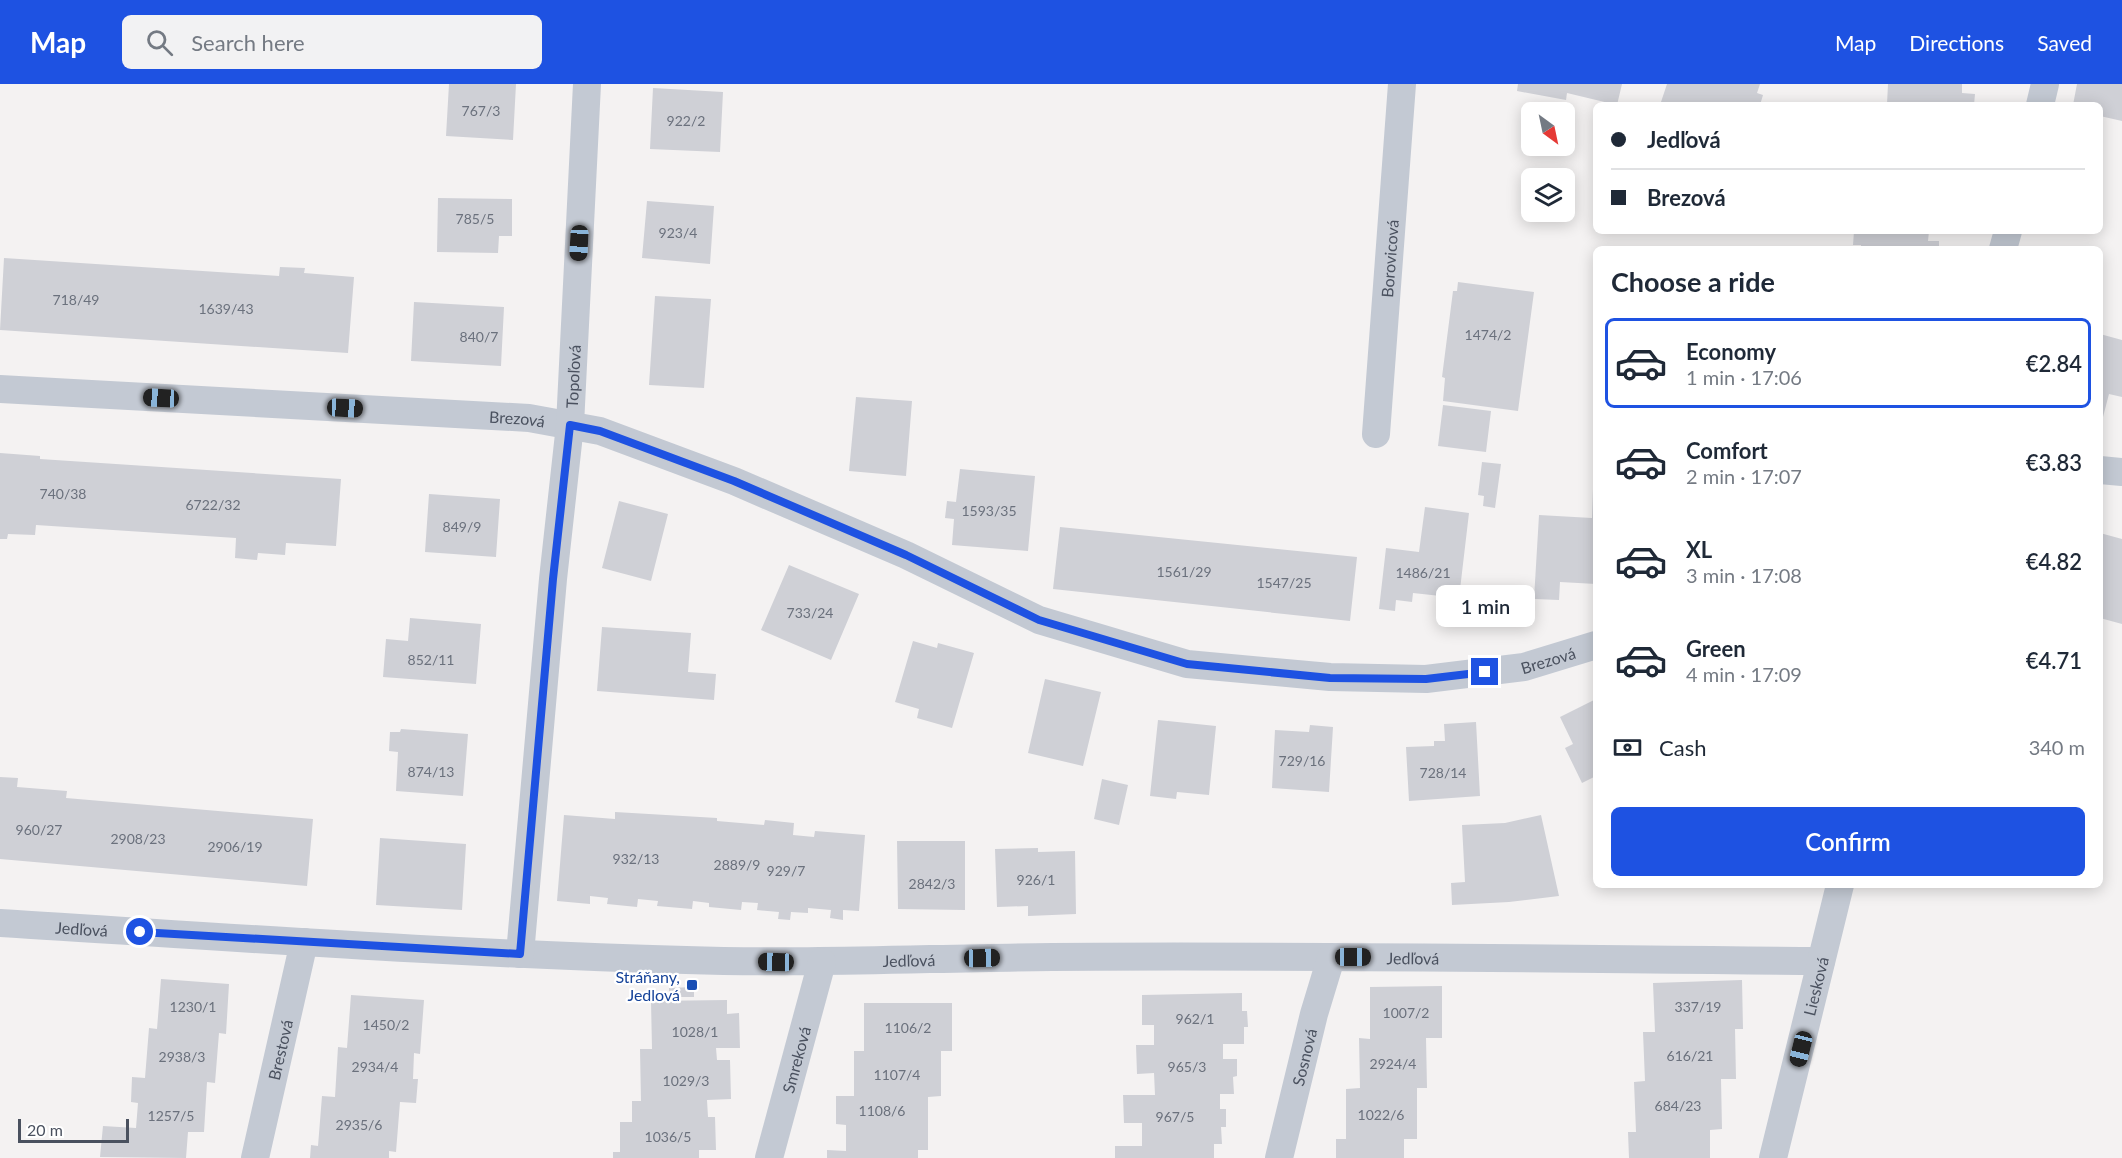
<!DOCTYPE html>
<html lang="en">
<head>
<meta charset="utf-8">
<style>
	:root { --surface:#fff; --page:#f2f2f3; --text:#1f2937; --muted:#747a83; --line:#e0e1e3; --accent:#1e52e2 }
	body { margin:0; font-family:Lato,sans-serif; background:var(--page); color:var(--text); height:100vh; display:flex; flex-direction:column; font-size:22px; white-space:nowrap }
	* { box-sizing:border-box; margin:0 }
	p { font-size:20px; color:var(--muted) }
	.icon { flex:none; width:33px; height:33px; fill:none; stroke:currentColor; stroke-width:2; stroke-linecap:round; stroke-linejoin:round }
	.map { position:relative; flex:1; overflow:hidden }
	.side { position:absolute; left:1593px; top:162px; width:510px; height:642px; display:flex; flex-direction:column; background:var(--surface); border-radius:9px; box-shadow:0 3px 15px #0003 }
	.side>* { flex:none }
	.banner { position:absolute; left:1593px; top:18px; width:510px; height:132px; border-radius:9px; box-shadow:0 3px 15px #0003; display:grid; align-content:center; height:132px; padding:0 18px; background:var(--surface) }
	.needle { width:39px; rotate:147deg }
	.tools { position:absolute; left:1521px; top:18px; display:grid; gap:12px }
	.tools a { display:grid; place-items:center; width:54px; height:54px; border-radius:9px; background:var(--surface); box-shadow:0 3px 15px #0003; font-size:30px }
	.scale { position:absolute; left:18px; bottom:15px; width:111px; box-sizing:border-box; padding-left:6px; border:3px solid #4a515f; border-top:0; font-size:16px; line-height:21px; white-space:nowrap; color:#4a515f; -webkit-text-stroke:4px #fff; paint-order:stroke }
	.end { position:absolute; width:27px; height:27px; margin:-14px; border:8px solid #1e52e2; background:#fff; box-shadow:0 0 0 3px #fff }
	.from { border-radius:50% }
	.bubble { position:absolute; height:42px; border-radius:9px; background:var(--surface); box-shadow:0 3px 15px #0003; font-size:20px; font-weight:600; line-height:42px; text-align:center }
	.car { position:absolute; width:18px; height:36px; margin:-18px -9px; border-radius:8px; box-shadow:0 0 4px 2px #0007; background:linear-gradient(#222 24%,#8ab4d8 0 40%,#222 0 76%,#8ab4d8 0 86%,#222 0) }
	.banner b { display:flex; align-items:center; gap:21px; height:57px; font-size:22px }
	.banner b+b { border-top:2px solid var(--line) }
	.banner i { width:15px; height:15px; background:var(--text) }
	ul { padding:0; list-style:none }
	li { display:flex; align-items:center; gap:18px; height:90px; margin:0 12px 9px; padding:0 6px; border:3px solid transparent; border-radius:9px }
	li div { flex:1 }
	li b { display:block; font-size:22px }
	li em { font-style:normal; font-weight:600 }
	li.on { border-color:var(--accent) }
	li>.icon { width:54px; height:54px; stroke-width:1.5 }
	h2 { padding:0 18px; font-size:27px; line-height:72px }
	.pay { display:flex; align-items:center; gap:15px; height:66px; padding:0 18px; font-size:22px }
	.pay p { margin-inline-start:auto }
	.primary-button { display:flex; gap:12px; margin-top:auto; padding:12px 18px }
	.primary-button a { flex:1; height:69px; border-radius:9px; background:var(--accent); color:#fff; font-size:24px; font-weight:600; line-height:69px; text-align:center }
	header { display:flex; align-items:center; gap:36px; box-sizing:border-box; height:84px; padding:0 30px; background:var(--accent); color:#fff }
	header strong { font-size:28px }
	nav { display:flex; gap:33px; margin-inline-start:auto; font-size:21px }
	.search { width:420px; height:54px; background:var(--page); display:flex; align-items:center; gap:15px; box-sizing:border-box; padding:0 21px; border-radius:9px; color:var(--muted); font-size:22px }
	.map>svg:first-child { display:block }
	.building { fill:#cfd0d6 }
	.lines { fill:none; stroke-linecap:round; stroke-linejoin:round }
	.minor { stroke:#c3c9d3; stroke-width:28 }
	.route { stroke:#1e52e2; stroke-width:8 }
	.transit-dot { fill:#1a4fb4; stroke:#fff; stroke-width:2 }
	.labels { text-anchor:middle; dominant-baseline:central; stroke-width:4.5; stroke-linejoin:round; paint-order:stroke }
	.number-label { font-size:14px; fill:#6b717d }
	.street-label { font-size:16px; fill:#4a515f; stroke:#fff }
	.transit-label { font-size:16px; fill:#164399; stroke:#fff; text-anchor:end }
</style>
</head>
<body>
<header>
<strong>Map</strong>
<div class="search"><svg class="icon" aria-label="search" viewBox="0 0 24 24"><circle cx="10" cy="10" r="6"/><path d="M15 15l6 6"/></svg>Search here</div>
<nav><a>Map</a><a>Directions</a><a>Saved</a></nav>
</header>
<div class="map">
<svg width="2122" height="1074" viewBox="0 0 2122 1074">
	<rect width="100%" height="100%" fill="#f4f2f2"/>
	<path class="building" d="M449,0H516L513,56L446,52Z
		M1518,0H1622L1617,21L1567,9L1566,16L1517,7Z
		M1667,0H1760L1757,9L1763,11L1760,21H1672L1661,18Z
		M1888,0H1962V9L1975,10L1974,21L1887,20Z
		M2077,0H2122V37L2100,32V21H2073Z
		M653,4L723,8L720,68L650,65Z
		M438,114L512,115V152H499L498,169L437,168Z
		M647,117L714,122L710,180L642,174Z
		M1854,147H1929L1928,157H1939V165H1861V161H1853Z
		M4,174L279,192L280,183L305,184L304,189L354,193L348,269L0,246Z
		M1458,198L1534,208L1518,327L1443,317L1445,294L1442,293L1453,207H1457Z
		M655,212L711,215L704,304L649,301Z
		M414,218L504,223L501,282L411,277Z
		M2100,250L2122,256V313L2109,310L2103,333L2100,332Z
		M856,313L912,317L906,392L849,387Z
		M1443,321L1491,327L1486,368L1438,362Z
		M0,369L40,372V375L341,395L336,462L286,459L285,471L258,469L257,476L235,474L236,454L36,441L35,451L8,450L7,455H0Z
		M1482,378L1501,380L1495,424L1483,422L1484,412L1478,411Z
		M960,385L1035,392L1028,467L952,461L954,435L945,434L947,417L956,418Z
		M1593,405H1596V500L1560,498L1559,516L1534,515L1539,431L1592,434Z
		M429,410L500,415L496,473L425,468Z
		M619,417L668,430L651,497L602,484Z
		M1425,423L1469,429L1459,514L1413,509L1412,518L1396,516L1395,527L1379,525L1386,464L1419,468Z
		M1060,443L1357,473L1350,537L1053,505Z
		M2100,449L2122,455V540L2100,534Z
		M789,481L859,510L831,576L761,546Z
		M410,534L481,540L476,600L383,593L386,555L408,557Z
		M602,543L691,549L688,588L716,590L714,616L597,607Z
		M913,557L937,564L938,559L974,569L952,644L917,634L919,625L895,618Z
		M1045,595L1101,608L1083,682L1028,669Z
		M1596,615V692L1582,699L1565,664L1573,660L1560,633Z
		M1158,636L1216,642L1209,711L1177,708L1176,715L1150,712Z
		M1476,638L1480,712L1409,717L1406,663L1434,662V657H1445L1444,640Z
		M1310,641L1333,643L1329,708L1272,704L1275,646L1309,648Z
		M401,645L468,650L463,712L396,707L398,668L389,667L390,648H400Z
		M0,693L18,694L17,703L67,707L66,714L313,735L307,802L0,775Z
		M1102,695L1128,701L1119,741L1094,735Z
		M615,728L717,734V737L764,741L765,736L794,739L793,751L814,753L815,747L865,751L859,827L843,826V836L830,834L831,826L808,824V829L791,828L790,836L778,835L779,828L757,826L758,819L742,818L741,826L709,823V819L693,817L692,825L657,822L658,817L638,815L637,823L607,820L608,814L590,812V820L557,817L564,731L615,735Z
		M1541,731L1559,812L1509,818L1452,821L1451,799L1465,798L1462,741L1505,739Z
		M380,754L466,760L462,826L376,821Z
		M897,757H965V826L898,825Z
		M1038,764V768L1075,767L1076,830L1028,832V822L997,823L995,765Z
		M161,895L229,900L226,950L219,949L215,999L207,998L204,1048H188L186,1074L100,1073L103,1042L136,1044L138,1019L131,1018L132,993L145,994L149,944L157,945Z
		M1742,896L1743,945H1735L1736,995H1721L1722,1045L1710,1046V1074H1629L1628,1048H1636L1634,998L1645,997L1643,948H1655L1653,899Z
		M1442,902V954H1426L1427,1004H1417V1055H1404V1074H1336V1055H1346V1005L1360,1004L1359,954L1370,955V903Z
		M694,903V913H669V904Z
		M1242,909V927H1247L1248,943H1244V960H1223V975H1237V992L1233,993L1234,1010H1220V1025H1226V1043H1221L1222,1060H1214V1074H1115V1062H1142V1039H1124L1123,1011H1155L1154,989L1137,990L1136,961H1154V941H1142V911Z
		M351,911L424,916L420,970L414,969L413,995H418L416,1019L400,1018L396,1068L389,1067V1074H310L311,1061L318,1062L322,1012L335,1013L338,963L347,964Z
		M727,916V930L739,929L740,964H716L717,976H730L731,1015L707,1016L708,1033H715L716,1066H699V1074H613V1068H620V1038H632V1017H641L640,965H652L651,917Z
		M864,919H952V967H941V1012L928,1013V1066H918V1074H827V1066L846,1067V1041L836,1040V1012H854V967H864Z"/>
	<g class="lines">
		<g class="minor">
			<path d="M2040,21L2045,0"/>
			<path d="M2003,165L2008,147"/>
			<path id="s1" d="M0,305L529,334L600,347L734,397L906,471L1039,536L1187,580L1330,593L1426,595L1524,583L1596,561"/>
			<path id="s2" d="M1376,350L1402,0"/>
			<path d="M2100,386L2122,388"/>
			<path id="s3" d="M0,839C228,853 457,870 686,876C808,880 930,874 1052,873C1308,871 1564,875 1821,877"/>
			<path id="s4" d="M520,870L553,495L570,341L587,0"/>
			<path id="s5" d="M255,1074L304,858"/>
			<path id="s6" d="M769,1074L822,878"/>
			<path id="s7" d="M1279,1074L1314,930L1331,874"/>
			<path id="s8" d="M1773,1074L1840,801"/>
		</g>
	</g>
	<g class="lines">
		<path class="route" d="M140,848L520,870L553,495L570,341L600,347L734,397L906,471L1039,536L1187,580L1330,594L1426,595L1485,588"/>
	</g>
	<rect class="transit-dot" x="686" y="895" width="12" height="12" rx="3"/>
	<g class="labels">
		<g class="number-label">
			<text x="481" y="26">767/3</text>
			<text x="686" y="36">922/2</text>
			<text x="475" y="134">785/5</text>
			<text x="678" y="148">923/4</text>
			<text x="76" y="215">718/49</text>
			<text x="226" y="224">1639/43</text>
			<text x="1488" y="250">1474/2</text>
			<text x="479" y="252">840/7</text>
			<text x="63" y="409">740/38</text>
			<text x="213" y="420">6722/32</text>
			<text x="989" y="426">1593/35</text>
			<text x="462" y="442">849/9</text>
			<text x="1184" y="487">1561/29</text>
			<text x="1423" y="488">1486/21</text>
			<text x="1284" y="498">1547/25</text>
			<text x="810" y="528">733/24</text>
			<text x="431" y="575">852/11</text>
			<text x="1302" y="676">729/16</text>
			<text x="431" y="687">874/13</text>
			<text x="1443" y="688">728/14</text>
			<text x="39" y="745">960/27</text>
			<text x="138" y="754">2908/23</text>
			<text x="235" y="762">2906/19</text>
			<text x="636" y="774">932/13</text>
			<text x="737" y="780">2889/9</text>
			<text x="786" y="786">929/7</text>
			<text x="1036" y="795">926/1</text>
			<text x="932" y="799">2842/3</text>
			<text x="193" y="922">1230/1</text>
			<text x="1698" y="922">337/19</text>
			<text x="1406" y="928">1007/2</text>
			<text x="1195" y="934">962/1</text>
			<text x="386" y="940">1450/2</text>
			<text x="908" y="943">1106/2</text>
			<text x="695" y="947">1028/1</text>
			<text x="1690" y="971">616/21</text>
			<text x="182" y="972">2938/3</text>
			<text x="1393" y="979">2924/4</text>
			<text x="375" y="982">2934/4</text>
			<text x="1187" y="982">965/3</text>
			<text x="897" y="990">1107/4</text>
			<text x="686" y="996">1029/3</text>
			<text x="1678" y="1021">684/23</text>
			<text x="882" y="1026">1108/6</text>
			<text x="1381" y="1030">1022/6</text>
			<text x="171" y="1031">1257/5</text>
			<text x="1175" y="1032">967/5</text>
			<text x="359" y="1040">2935/6</text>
			<text x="668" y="1052">1036/5</text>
		</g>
		<g class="street-label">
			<text stroke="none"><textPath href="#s2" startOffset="176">Borovicová</textPath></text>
			<text stroke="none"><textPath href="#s4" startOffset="580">Topoľová</textPath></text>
			<text stroke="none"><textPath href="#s1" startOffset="518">Brezová</textPath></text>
			<text stroke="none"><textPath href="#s1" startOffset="1598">Brezová</textPath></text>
			<text stroke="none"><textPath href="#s3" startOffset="82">Jedľová</textPath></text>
			<text stroke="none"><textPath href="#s3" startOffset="1414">Jedľová</textPath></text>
			<text stroke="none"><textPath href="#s3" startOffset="910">Jedľová</textPath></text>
			<text stroke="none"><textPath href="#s8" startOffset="177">Liesková</textPath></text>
			<text stroke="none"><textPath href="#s5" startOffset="111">Brestová</textPath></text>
			<text stroke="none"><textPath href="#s7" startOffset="104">Sosnová</textPath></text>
			<text stroke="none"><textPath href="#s6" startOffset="102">Smreková</textPath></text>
		</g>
		<g class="transit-label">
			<text x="680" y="892">Stráňany,<tspan x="680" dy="18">Jedlová</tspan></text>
		</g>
	</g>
</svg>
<div class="tools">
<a><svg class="needle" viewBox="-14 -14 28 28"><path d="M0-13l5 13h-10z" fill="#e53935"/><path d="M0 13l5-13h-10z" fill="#747a83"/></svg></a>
<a><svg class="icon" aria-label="layers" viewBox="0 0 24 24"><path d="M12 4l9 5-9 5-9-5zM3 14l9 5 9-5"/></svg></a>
</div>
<div class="scale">20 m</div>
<i class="end from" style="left:140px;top:848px"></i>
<i class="end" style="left:1485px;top:588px"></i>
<div class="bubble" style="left:1436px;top:501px;width:99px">1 min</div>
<i class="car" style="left:579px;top:159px;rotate:183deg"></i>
<i class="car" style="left:161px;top:314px;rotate:273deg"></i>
<i class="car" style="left:345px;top:324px;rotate:93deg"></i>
<i class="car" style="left:1353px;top:873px;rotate:90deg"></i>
<i class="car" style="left:982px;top:874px;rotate:89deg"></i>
<i class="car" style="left:776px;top:878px;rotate:271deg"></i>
<i class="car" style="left:1801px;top:965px;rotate:194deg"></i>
<div class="banner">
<b><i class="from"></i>Jedľová</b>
<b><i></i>Brezová</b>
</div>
<section class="side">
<h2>Choose a ride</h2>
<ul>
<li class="on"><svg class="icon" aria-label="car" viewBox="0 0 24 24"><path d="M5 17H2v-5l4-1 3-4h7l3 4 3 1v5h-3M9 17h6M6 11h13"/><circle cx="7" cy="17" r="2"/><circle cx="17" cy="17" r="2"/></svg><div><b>Economy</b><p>1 min · 17:06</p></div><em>€2.84</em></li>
<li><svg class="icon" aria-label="car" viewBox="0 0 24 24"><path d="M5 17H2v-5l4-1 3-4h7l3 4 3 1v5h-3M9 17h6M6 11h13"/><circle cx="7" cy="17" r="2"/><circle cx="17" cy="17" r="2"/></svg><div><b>Comfort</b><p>2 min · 17:07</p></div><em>€3.83</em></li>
<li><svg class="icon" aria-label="car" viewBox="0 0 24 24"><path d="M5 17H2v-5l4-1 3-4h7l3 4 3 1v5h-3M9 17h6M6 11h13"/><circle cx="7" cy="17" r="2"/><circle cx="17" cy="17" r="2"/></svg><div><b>XL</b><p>3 min · 17:08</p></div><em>€4.82</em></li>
<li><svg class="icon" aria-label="car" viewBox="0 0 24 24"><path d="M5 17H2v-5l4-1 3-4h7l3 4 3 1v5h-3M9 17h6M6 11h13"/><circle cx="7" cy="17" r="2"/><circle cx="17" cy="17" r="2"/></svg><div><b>Green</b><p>4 min · 17:09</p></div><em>€4.71</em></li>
</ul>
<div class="pay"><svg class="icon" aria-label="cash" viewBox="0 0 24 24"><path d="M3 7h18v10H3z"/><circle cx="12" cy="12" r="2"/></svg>Cash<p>340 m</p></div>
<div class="primary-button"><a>Confirm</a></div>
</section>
</div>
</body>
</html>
